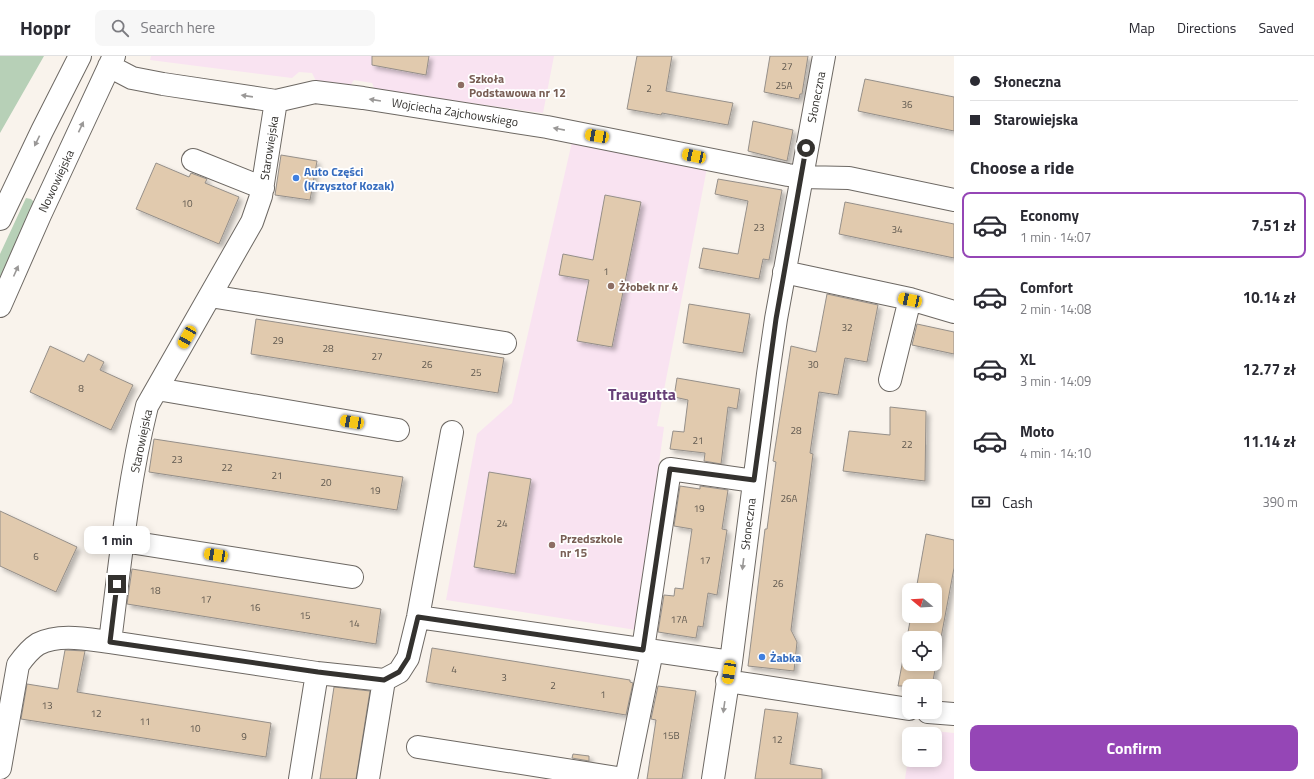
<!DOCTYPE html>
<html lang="en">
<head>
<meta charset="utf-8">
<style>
	:root { --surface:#fff; --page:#f7f7f7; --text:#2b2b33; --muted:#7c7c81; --line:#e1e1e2; --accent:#9546b6 }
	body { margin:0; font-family:"Titillium Web",sans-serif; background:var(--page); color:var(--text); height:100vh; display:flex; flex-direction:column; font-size:15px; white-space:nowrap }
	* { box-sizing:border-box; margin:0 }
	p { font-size:13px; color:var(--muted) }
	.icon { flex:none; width:22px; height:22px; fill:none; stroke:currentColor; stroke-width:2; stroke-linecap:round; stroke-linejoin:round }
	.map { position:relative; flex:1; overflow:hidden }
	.sheet { display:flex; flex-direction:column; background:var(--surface); width:360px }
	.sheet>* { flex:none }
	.guide { display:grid; align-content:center; height:88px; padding:0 16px; background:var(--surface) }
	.needle { width:26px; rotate:288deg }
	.tools { position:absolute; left:902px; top:527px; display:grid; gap:8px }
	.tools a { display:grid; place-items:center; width:40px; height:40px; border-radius:8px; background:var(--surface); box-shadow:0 2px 10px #0003; font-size:20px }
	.end { position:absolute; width:18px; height:18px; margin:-9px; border:5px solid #34322f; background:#fff; box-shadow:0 0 0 2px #fff }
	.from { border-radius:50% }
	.bubble { position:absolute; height:28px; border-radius:8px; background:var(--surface); box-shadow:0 2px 10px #0003; font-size:13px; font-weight:700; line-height:28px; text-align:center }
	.car { position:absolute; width:12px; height:24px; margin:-12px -6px; border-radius:5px; box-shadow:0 0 3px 1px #0007; background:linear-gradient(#f5c518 24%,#345 0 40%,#f5c518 0 76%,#345 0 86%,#f5c518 0) }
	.guide b { display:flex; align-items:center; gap:14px; height:38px; font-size:15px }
	.guide b+b { border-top:1px solid var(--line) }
	.guide i { width:10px; height:10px; background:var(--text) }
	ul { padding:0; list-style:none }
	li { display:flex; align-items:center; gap:12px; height:66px; margin:0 8px 6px; padding:0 8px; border:2px solid transparent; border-radius:8px }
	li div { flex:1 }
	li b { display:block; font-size:15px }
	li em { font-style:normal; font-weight:700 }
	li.on { border-color:var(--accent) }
	li>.icon { width:36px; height:36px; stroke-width:1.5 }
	h2 { padding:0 16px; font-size:18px; line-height:48px }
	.pay { display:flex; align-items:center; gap:10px; height:44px; padding:0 16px; font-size:15px }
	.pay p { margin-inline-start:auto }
	.action { display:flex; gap:8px; margin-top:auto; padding:8px 16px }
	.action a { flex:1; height:46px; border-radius:8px; background:var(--accent); color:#fff; font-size:16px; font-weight:700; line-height:46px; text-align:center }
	header { display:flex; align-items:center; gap:24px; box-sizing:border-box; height:56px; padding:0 20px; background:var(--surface); border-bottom:1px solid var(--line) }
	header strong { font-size:19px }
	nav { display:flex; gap:22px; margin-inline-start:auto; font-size:14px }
	.search { width:280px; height:36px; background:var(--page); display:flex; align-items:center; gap:10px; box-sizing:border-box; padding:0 14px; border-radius:8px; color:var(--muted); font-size:15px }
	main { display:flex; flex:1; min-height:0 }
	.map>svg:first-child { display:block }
	.education { fill:#f9e3f1 }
	.green { fill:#b7d0b7 }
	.building { fill:#e1caae; stroke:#958f89; fill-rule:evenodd; filter:url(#shadow) }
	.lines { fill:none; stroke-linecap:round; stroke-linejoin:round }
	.minor-casing { stroke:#6d6863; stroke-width:24 }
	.minor { stroke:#fff; stroke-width:22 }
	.oneway { fill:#9a9897 }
	.route { stroke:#34322f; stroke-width:5 }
	.education-dot { fill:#8d6e63; stroke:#fff; stroke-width:1.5 }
	.shop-dot { fill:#3f7fe0; stroke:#fff; stroke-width:1.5 }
	.labels { text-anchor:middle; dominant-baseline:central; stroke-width:3.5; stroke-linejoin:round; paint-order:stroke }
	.number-label { font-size:10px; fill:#5f584f }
	.education-label { font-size:12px; font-weight:bold; fill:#785e54; stroke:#fff; text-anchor:start }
	.street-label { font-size:12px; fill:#34322f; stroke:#fff }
	.shop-label { font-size:12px; font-weight:bold; fill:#366cbe; stroke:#fff; text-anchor:start }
	.district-label { font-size:16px; font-weight:bold; fill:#674078; stroke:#fff }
</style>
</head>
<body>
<header>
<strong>Hoppr</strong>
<div class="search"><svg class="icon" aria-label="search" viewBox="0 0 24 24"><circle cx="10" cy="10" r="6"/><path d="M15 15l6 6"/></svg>Search here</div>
<nav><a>Map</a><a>Directions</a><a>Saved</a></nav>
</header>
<main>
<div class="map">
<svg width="954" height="723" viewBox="0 0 954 723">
	<defs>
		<filter id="shadow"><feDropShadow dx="3.5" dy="3.5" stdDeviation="2" flood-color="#0004"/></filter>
	</defs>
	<rect width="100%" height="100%" fill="#f9f3ec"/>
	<path class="education" d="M151,0H554L543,57L375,34L372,27L354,24L350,30L316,25L312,17L299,16L292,22L150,4Z
		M572,86L707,112L657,370L664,371L636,574L446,544L477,378L512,347Z
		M913,673L954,677V723H905L909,696V704H935V678H912Z"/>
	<path class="green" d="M0,0H44L0,77Z
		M26,142L31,143L34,146L0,221V198Z"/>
	<path class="building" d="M372,0H429L426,19L372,9Z
		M637,0H672L666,35L733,47L728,69L662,57L661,59L627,53Z
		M770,0H808L802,38H800L799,43L764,36Z
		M865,23L954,41V75L858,55Z
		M753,65L793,74L787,105L748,95Z
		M281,99L317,105L310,144L275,139Z
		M156,107L189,121L191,117L207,123L205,127L239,141L219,188L136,153Z
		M718,123L782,134L769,204L763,203L759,223L699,212L703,192L738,198L748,145L715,138Z
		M605,139L641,146L612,291L577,285L589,224L559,219L563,198L593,204Z
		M845,146L954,168V202L839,178Z
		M827,238L878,249L867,306L845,302L838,339L819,336L810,397L813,398L791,574L797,586L794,615L748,610L765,473H767L776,406L773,405L791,290L816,296Z
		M689,248L750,258L743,297L683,287Z
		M256,263L504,302L498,337L251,298Z
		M917,268L954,276V298L912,289Z
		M50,290L84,306L88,298L104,306L100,314L133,329L111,374L30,336Z
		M677,322L740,333L737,353L728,351L721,408L704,405L705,397L670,393L673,375L684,376L688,344L674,341Z
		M890,351L926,355L925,425L843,415L849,375L890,379Z
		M154,383L403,421L397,454L149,416Z
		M489,416L531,423L515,518L474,511Z
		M680,430L700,433V430L728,434L722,473L727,474L717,539L708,537L703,571L698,570L696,582L658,576L664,539L674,540L675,532L683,533L692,473L674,470Z
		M0,455L77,491L56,536L0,510Z
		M926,478L954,484V512L932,630H898L911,560H935V534H916ZM909,582H935V608H909Z
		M132,513L381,553L376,588L127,548Z
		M432,592L630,624V626L633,627L626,659L426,626Z
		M65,594L85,595L77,636L271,667L266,701L21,663L27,628L58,633Z
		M658,630L696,635L682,723H647L656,664L651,663Z
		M334,631L370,635L356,723H320Z
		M765,653L798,657L790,708L822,713V723H755Z
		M573,698L589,700V705L572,702Z"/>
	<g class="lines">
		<defs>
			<path id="minor" d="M109,10L132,22L163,28L276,45L315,36L363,42L547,71L788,119L801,121L849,122L954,144
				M193,104L263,132
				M0,163L42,75L80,0
				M784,216L910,243L954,256
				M210,240L505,287
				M0,250L40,159L114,0
				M890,324L910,243
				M157,333L398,374
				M123,485L352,521
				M418,561L731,606
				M110,586C120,507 128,427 147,350L252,166L261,140L276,45
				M643,593L670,413L754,425
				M727,625L909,653
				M928,656L954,658
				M418,691L624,723
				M0,712L18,609C23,602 30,593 38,588C59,577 87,583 110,586L317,617L384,624L399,616L408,602L418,561L452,376
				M300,723L317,617
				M368,723L384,624
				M626,723L652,595
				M713,723L731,606L768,318L776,263L824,0"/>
		</defs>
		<use href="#minor" class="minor-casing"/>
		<use href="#minor" class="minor"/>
	</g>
	<defs><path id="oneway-solid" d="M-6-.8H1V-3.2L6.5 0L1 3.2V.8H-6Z"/></defs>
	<g class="oneway">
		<use href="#oneway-solid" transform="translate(247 40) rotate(-172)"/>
		<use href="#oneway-solid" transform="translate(375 44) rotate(-171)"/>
		<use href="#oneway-solid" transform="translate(81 71) rotate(-65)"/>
		<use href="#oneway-solid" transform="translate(559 73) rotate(-169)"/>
		<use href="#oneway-solid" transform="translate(37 85) rotate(116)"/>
		<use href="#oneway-solid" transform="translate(16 215) rotate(-66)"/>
		<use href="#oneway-solid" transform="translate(743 508) rotate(97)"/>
		<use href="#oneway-solid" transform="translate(724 651) rotate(98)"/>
	</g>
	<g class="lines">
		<path class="route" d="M117,528L110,586L318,616L384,624L399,616L408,602L418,561L643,594L670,413L754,424L776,263L806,92"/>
	</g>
	<g class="education-dot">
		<circle cx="461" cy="29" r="4"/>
		<circle cx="611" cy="230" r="4"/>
		<circle cx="552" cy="489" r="4"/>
	</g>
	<g class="shop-dot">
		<circle cx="296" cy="122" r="4"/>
		<circle cx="762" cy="601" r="4"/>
	</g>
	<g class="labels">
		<g class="number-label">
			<text x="787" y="10">27</text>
			<text x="784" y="29">25A</text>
			<text x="649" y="32">2</text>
			<text x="907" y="48">36</text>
			<text x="187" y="147">10</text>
			<text x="759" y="171">23</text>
			<text x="897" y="173">34</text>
			<text x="606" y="215">1</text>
			<text x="847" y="271">32</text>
			<text x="278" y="284">29</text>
			<text x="328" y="292">28</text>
			<text x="377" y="300">27</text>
			<text x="427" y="308">26</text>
			<text x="813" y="308">30</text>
			<text x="476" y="316">25</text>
			<text x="81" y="332">8</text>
			<text x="796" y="374">28</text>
			<text x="698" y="384">21</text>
			<text x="907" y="388">22</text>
			<text x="177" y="403">23</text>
			<text x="227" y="411">22</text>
			<text x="277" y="419">21</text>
			<text x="326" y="426">20</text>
			<text x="375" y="434">19</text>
			<text x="789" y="442">26A</text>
			<text x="699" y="452">19</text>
			<text x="502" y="467">24</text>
			<text x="36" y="500">6</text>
			<text x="705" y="504">17</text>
			<text x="778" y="527">26</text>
			<text x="155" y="534">18</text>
			<text x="206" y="543">17</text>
			<text x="255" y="551">16</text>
			<text x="305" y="559">15</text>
			<text x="679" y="563">17A</text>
			<text x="354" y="567">14</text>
			<text x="454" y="613">4</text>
			<text x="504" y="621">3</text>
			<text x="553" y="629">2</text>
			<text x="603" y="638">1</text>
			<text x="47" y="649">13</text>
			<text x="96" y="657">12</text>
			<text x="145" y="665">11</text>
			<text x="195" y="672">10</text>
			<text x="671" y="679">15B</text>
			<text x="244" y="680">9</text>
			<text x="777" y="683">12</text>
		</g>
		<g class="education-label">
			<text x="469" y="22">Szkoła<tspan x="469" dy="14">Podstawowa nr 12</tspan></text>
			<text x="619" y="230">Żłobek nr 4</text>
			<text x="560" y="482">Przedszkole<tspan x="560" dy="14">nr 15</tspan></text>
		</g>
		<g class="street-label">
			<text transform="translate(816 41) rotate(-79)">Słoneczna</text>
			<text transform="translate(455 56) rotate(9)">Wojciecha Zajchowskiego</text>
			<text transform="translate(269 92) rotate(-81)">Starowiejska</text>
			<text transform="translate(56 125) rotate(-65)">Nowowiejska</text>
			<text transform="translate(141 385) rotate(-78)">Starowiejska</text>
			<text transform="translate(748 468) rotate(-83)">Słoneczna</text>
		</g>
		<g class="shop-label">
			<text x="304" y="115">Auto Części<tspan x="304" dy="14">(Krzysztof Kozak)</tspan></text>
			<text x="770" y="601">Żabka</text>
		</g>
		<g class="district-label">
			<text x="642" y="338">Traugutta</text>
		</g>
	</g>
</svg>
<div class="tools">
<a><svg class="needle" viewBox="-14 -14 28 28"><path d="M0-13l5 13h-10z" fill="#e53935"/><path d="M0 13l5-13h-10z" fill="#7c7c81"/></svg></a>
<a><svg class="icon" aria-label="locate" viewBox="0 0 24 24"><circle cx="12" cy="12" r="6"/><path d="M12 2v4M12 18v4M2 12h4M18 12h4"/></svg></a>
<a>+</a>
<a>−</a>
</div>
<i class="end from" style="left:806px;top:92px"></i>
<i class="end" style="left:117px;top:528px"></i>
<div class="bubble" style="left:84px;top:470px;width:66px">1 min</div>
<i class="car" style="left:597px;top:80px;rotate:280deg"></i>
<i class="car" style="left:694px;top:100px;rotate:282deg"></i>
<i class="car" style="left:910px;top:244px;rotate:282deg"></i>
<i class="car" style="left:187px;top:281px;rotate:210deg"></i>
<i class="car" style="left:352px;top:366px;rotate:280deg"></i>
<i class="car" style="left:216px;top:499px;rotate:279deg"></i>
<i class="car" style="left:729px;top:616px;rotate:189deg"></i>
</div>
<section class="sheet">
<div class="guide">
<b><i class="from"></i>Słoneczna</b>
<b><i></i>Starowiejska</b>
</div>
<h2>Choose a ride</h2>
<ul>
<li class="on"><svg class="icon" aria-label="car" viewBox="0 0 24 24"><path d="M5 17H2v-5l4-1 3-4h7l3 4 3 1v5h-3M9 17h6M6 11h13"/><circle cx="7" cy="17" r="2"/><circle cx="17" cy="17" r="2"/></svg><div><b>Economy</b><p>1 min · 14:07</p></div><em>7.51 zł</em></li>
<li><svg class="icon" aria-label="car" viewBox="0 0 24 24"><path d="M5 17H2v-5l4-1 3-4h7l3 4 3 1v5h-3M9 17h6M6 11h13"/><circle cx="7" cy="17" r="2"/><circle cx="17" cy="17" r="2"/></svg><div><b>Comfort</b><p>2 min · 14:08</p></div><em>10.14 zł</em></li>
<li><svg class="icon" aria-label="car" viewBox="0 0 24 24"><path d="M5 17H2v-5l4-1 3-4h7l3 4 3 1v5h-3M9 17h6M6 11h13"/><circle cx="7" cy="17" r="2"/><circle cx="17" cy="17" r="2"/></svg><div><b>XL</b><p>3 min · 14:09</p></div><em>12.77 zł</em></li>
<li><svg class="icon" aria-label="car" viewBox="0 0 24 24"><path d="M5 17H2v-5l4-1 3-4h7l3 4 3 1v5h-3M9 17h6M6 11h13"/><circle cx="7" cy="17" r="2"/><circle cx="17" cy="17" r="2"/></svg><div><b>Moto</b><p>4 min · 14:10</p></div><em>11.14 zł</em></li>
</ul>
<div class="pay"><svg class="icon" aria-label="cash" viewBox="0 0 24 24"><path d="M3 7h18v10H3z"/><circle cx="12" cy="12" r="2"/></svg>Cash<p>390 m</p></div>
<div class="action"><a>Confirm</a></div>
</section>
</main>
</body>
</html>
